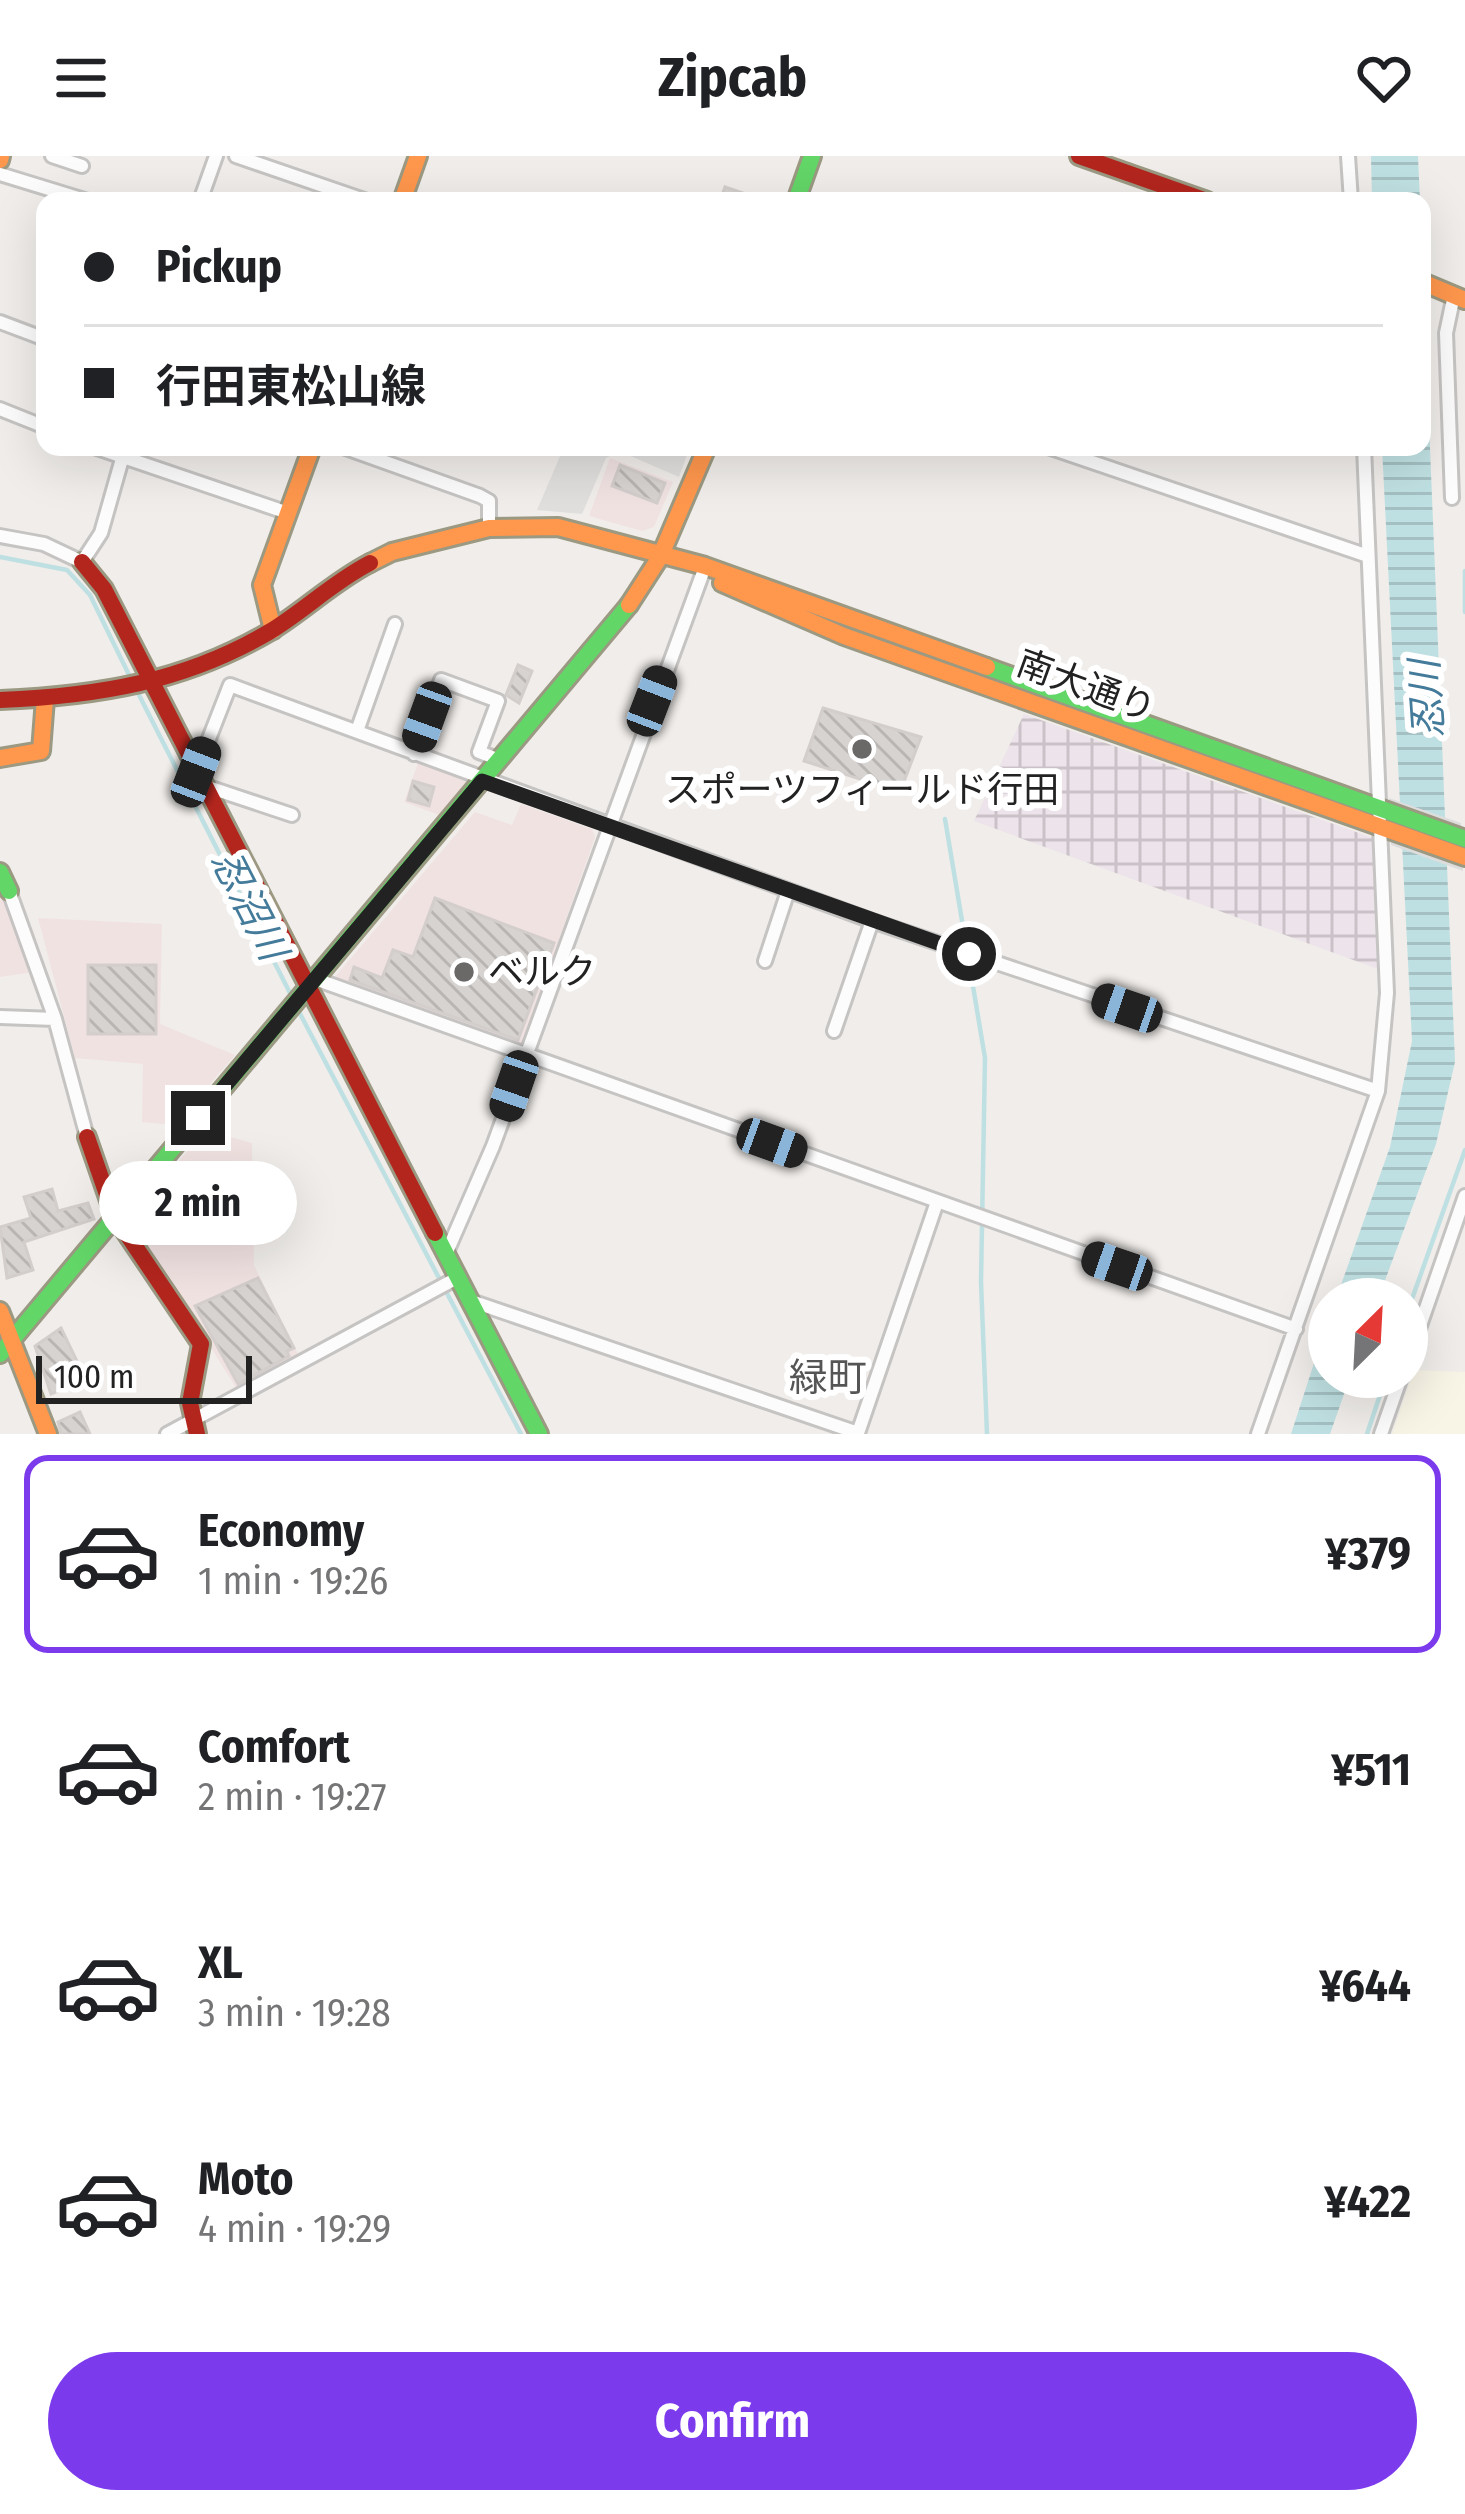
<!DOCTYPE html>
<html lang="en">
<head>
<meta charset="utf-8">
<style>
	:root { --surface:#fff; --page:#f6f6f6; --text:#202124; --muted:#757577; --line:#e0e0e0; --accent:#7c3aed }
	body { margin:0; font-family:"Fira Sans Condensed","Noto Sans JP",sans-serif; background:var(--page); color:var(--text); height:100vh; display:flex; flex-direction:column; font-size:45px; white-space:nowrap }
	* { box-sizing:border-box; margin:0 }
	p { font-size:39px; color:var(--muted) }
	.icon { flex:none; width:66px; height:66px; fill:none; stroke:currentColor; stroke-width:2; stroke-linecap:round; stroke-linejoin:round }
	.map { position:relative; height:1278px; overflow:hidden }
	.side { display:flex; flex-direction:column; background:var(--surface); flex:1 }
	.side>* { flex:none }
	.hud { position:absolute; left:36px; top:36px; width:1395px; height:264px; border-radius:24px; box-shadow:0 12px 48px #0002; display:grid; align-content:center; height:264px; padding:0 48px; background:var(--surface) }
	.needle { width:78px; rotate:24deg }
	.tools { position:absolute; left:1308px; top:1122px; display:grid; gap:24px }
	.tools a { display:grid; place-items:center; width:120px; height:120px; border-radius:50%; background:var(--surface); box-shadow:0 12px 48px #0002; font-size:60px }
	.scale { position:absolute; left:36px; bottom:30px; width:216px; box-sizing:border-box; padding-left:12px; border:6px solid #222; border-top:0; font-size:33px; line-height:42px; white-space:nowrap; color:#222; -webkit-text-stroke:9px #fff; paint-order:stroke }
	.end { position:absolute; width:54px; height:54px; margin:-27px; border:15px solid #222; background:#fff; box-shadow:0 0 0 6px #fff }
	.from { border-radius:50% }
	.bubble { position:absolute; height:84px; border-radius:42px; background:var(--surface); box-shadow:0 12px 48px #0002; font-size:39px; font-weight:700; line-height:84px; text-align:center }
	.car { position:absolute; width:36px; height:72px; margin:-36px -18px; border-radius:15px; box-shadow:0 0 9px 3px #0007; background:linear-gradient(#222 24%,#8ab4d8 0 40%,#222 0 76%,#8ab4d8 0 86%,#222 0) }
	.hud b { display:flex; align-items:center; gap:42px; height:114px; font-size:45px }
	.hud b+b { border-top:3px solid var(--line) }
	.hud i { width:30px; height:30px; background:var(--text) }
	ul { padding:21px 0 0; list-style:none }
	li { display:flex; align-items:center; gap:36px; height:198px; margin:0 24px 18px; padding:0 24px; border:6px solid transparent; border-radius:24px }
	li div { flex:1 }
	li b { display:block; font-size:45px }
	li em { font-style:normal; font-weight:700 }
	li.current { border-color:var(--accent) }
	li>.icon { width:108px; height:108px; stroke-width:1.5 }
	.primary-button { display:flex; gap:24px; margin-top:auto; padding:24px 48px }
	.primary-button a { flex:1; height:138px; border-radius:72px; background:var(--accent); color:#fff; font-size:48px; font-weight:700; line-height:138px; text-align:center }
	header { display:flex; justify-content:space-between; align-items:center; height:156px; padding:0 48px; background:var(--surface); font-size:54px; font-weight:700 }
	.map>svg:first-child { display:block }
	.commercial { fill:#f1e2e2 }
	.industrial { fill:url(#industrial-grid) }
	.education { fill:#f8f5e7 }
	.parking { fill:#e0dfde }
	.water { fill:url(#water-rules) }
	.pier { fill:#dedddd }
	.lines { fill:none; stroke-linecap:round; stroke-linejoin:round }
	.stream { stroke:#bfe0e2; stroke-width:4.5 }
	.building { fill:url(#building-back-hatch); stroke:#d3cecc; stroke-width:3 }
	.street-casing { stroke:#c6c4c3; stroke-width:18 }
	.fast-casing { stroke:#9b9982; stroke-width:22 }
	.slow-casing { stroke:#9b9982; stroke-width:22 }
	.jam-casing { stroke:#9b9982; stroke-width:22 }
	.street { stroke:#fdfcfc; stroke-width:12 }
	.fast { stroke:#63d668; stroke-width:16 }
	.slow { stroke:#ff974d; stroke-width:16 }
	.jam { stroke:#b3261e; stroke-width:16 }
	.route { stroke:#222; stroke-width:15 }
	.poi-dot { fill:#6a6968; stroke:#fff; stroke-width:4.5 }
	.labels { text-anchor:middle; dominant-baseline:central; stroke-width:12; stroke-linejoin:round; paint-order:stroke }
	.street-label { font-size:36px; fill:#222; stroke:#fff }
	.poi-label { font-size:36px; fill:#222; stroke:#fff }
	.water-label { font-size:39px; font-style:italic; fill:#447b9a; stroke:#fff }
	.neighbourhood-label { font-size:39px; fill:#555; stroke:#fff }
</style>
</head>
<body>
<header><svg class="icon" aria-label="menu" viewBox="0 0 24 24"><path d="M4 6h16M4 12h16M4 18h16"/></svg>Zipcab<svg class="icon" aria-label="heart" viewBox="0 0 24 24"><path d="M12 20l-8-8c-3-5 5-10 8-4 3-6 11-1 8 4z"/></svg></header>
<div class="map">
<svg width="1465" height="1278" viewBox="0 0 1465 1278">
	<defs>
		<pattern id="industrial-grid" width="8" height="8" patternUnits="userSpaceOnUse" patternTransform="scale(3)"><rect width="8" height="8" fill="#ede3ea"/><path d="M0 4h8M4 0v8" fill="none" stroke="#cbc2c8"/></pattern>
		<pattern id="water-rules" width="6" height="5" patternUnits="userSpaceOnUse" patternTransform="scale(3)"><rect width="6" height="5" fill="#bfe0e2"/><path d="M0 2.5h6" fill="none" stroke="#a4c0c2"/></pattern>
		<pattern id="building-back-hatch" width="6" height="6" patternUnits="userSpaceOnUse" patternTransform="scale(3)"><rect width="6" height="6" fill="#d7d3d1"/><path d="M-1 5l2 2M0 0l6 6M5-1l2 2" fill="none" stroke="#b8b5b3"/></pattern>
	</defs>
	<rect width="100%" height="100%" fill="#f0edea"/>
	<path class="commercial" d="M610,302L673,326L654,371L642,375L589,360Z
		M418,607L467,625L439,659L404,646Z
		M521,648L592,673L595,681L522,889L516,892L336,829L334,822L475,656L512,669Z
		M0,726L34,816L0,821Z
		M38,762L162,768L160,868L235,899L175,969L142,966L143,908L75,902Z
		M205,974L252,987L254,1109L301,1204L240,1238L130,1063Z"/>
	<path class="industrial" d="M1024,558L1373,682L1378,813L974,665Z"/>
	<path class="education" d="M1414,1214L1465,1216V1278H1392Z"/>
	<path class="parking" d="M564,291L590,296L600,291H690L679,321L619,295L606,302L582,358L537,354Z"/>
	<path class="water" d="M1371,0H1418L1420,45H1372Z
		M1422,95L1455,906L1436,988L1378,1143H1336L1390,991L1412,885L1382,291H1422Z
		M1329,1161V1221H1350L1330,1278H1291Z"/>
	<path class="pier" d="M1389,642L1461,667L1463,715L1391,689Z"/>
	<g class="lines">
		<path class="stream" d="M0,401L67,414L90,439L132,525
			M1465,415V456
			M137,535L292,841
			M945,663L985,902L981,1126L987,1278
			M297,852L521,1278
			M1407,1157L1465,994
			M1367,1278L1386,1221"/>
	</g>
	<path class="building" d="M725,31L761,43V45H720Z
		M620,309L665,327L657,347L612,330Z
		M518,509L532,515L519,547L506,539Z
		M823,552L921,581L900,636L804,605Z
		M413,625L434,631L429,650L408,644Z
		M435,742L554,787L518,884L350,824L354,811L382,822L393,794L413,801Z
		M88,809H156V878H88Z
		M194,1029L213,1044L186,1076L167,1061Z
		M52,1033L58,1055L88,1047L94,1063L24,1086L33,1114L7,1122L0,1071L31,1062L24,1041Z
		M258,1122L294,1192L287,1195L289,1200L238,1228L195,1150Z
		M61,1172L86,1224L51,1238L35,1190Z
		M80,1256L90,1278H61L58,1266Z"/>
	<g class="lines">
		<defs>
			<path id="street" d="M52,0L82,10
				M236,0L367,45
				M1348,0L1351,45
				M0,18L88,45
				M200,45L216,0
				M0,166L45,183
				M0,253L45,271
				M94,291L288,357
				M343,291L480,340L489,345V372
				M1048,291L1368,400
				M1452,342L1446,177L1454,139
				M0,380L44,388L82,406L101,377L122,303
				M357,575L395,468
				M414,598L441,524L498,545L479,596L500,604
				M196,616L230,529L872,765L1378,935
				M205,630L292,659
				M9,735L55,863L87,981
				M765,805L788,735
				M318,824L1296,1173
				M0,861L55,863
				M834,875L872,765
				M446,1098L493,990L702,419
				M471,1145L858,1277L937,1046
				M1407,1207L1465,1040
				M167,1278L457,1122
				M1258,1278L1378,935L1387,837L1364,291
				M1381,1278L1401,1221"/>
			<path id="fast" d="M796,45L812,0
				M987,511L1465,683
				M0,716L9,735
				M435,1077L539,1278
				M0,1198L629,449"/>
			<path id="slow" d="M0,4L1,0
				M402,45L418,0
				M1422,126L1465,144
				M370,407L392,396L489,372L558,371L705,410L987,511
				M722,427L844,480L1465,701
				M629,449L660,401L707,291
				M273,474L262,429L312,291
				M0,602L41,595L45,543
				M0,1155L48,1278"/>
			<path id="jam" d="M1079,0L1207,45
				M82,406L104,433L435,1077
				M0,544C97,540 184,526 269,476C304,455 333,426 370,407
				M87,981L114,1059L201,1188L190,1247L197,1278"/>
		</defs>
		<use href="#street" class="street-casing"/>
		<use href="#fast" class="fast-casing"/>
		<use href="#slow" class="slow-casing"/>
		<use href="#jam" class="jam-casing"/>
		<use href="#street" class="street"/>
		<use href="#fast" class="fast"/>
		<use href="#slow" class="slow"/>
		<use href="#jam" class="jam"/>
	</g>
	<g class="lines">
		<path class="route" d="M198,962L482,625L969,798"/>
	</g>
	<g class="poi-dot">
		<circle cx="862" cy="593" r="12"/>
		<circle cx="464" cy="816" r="12"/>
	</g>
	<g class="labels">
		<g class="street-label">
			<text transform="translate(1086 530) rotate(20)">南大通り</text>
		</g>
		<g class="poi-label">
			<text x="862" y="634">スポーツフィールド行田</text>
			<text x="488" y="816" text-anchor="start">ベルク</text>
		</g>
		<g class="water-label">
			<text transform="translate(1427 543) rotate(-94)">忍川</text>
			<text transform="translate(249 749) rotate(63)">忍沼川</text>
		</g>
		<g class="neighbourhood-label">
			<text x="828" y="1222">緑町</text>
		</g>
	</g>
</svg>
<div class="tools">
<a><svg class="needle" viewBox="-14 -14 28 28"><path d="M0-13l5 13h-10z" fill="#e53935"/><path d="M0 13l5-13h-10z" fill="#757577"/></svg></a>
</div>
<div class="scale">100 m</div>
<i class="end from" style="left:969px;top:798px"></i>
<i class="end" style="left:198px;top:962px"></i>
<div class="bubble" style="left:99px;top:1005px;width:198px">2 min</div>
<i class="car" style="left:652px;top:545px;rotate:21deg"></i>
<i class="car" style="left:427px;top:561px;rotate:200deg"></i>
<i class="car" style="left:196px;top:616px;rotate:21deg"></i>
<i class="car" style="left:1127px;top:852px;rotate:289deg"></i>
<i class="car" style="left:514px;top:930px;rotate:199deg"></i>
<i class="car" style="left:772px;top:987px;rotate:110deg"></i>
<i class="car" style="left:1117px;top:1110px;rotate:289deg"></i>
<div class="hud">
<b><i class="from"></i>Pickup</b>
<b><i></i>行田東松山線</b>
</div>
</div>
<section class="side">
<ul>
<li class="current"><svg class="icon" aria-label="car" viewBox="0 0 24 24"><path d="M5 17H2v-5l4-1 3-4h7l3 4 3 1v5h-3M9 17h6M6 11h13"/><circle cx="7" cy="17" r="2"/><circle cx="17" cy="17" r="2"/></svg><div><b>Economy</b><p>1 min · 19:26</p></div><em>¥379</em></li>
<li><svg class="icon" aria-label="car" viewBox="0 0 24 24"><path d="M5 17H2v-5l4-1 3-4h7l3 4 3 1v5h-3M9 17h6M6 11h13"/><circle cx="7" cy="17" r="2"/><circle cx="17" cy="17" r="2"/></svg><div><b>Comfort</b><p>2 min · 19:27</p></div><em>¥511</em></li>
<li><svg class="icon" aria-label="car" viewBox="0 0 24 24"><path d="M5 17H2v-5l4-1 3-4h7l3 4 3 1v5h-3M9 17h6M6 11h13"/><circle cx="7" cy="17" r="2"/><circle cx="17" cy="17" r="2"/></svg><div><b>XL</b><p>3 min · 19:28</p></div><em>¥644</em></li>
<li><svg class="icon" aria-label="car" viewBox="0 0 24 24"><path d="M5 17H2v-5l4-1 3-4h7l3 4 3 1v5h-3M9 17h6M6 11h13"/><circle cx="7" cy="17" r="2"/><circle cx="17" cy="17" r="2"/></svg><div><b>Moto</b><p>4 min · 19:29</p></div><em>¥422</em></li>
</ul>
<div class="primary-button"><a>Confirm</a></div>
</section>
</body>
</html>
